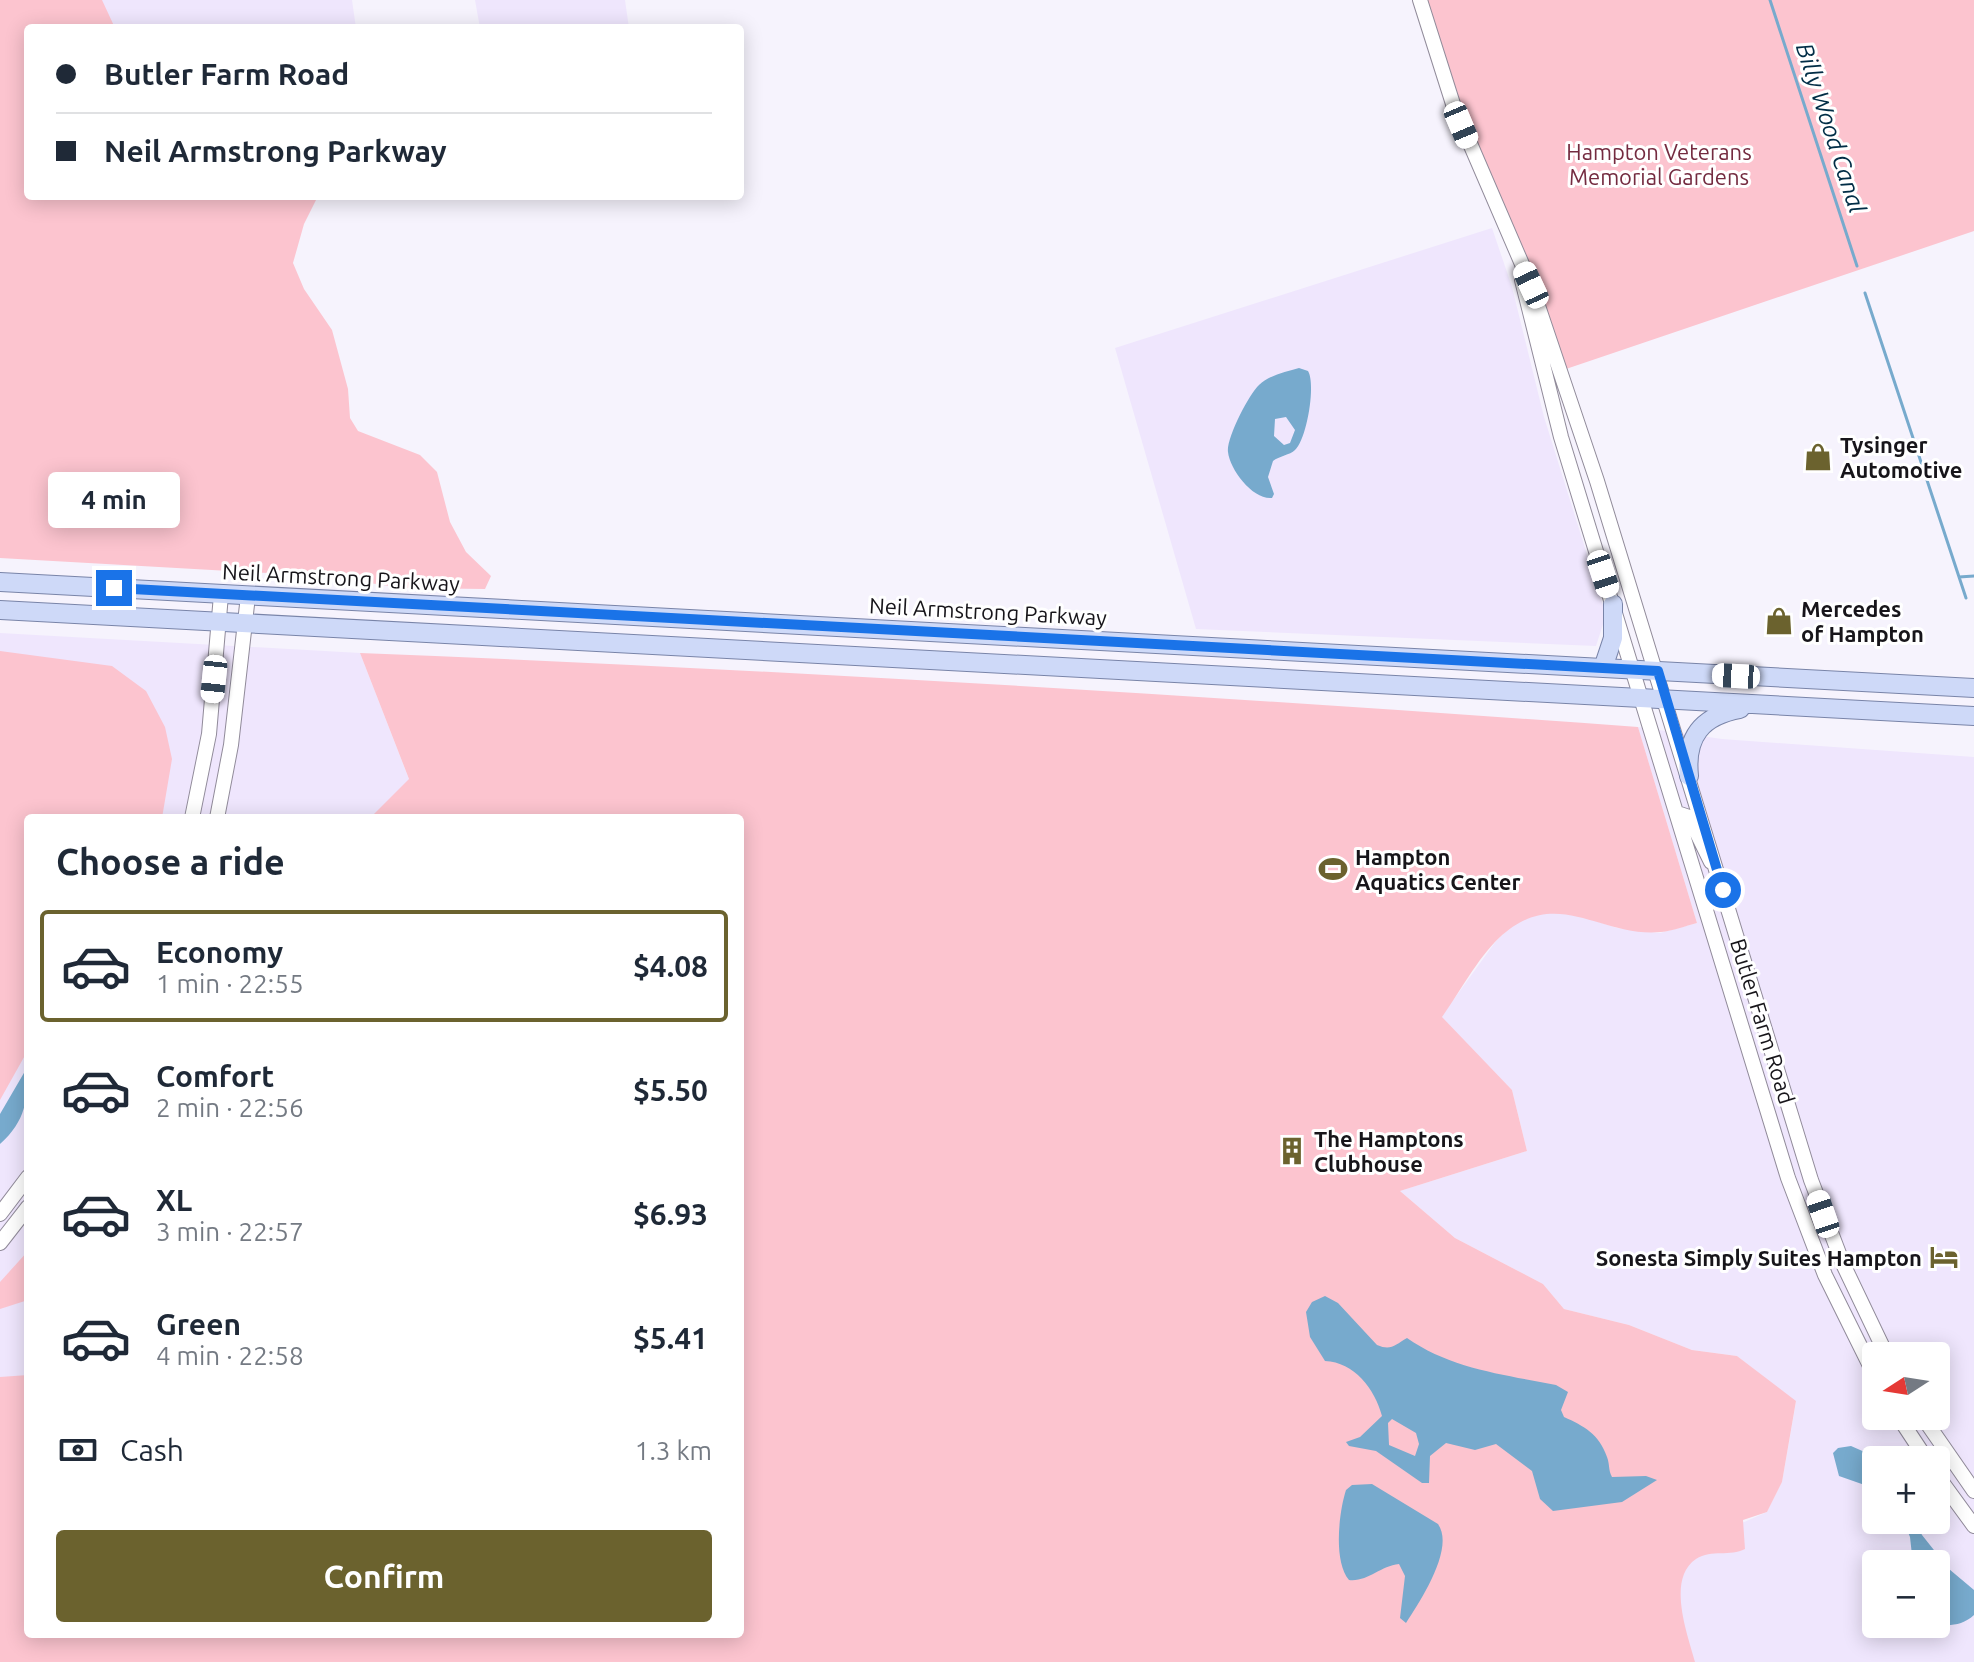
<!DOCTYPE html>
<html lang="en">
<head>
<meta charset="utf-8">
<style>
	:root { --surface:#fff; --page:#f2f2f3; --text:#1f2937; --muted:#747a83; --line:#e0e1e3; --accent:#6b622e }
	body { margin:0; font-family:Ubuntu,sans-serif; background:var(--page); color:var(--text); height:100vh; display:flex; flex-direction:column; font-size:30px; white-space:nowrap }
	* { box-sizing:border-box; margin:0 }
	p { font-size:26px; color:var(--muted) }
	.icon { flex:none; width:44px; height:44px; fill:none; stroke:currentColor; stroke-width:2; stroke-linecap:round; stroke-linejoin:round }
	.map { position:relative; flex:1; overflow:hidden }
	.drawer { position:absolute; left:24px; top:814px; width:720px; height:824px; display:flex; flex-direction:column; background:var(--surface); border-radius:8px; box-shadow:0 4px 20px #0003 }
	.drawer>* { flex:none }
	.guide { position:absolute; left:24px; top:24px; width:720px; height:176px; border-radius:8px; box-shadow:0 4px 20px #0003; display:grid; align-content:center; height:176px; padding:0 32px; background:var(--surface) }
	.needle { width:52px; rotate:258deg }
	.buttons { position:absolute; left:1862px; top:1342px; display:grid; gap:16px }
	.buttons a { display:grid; place-items:center; width:88px; height:88px; border-radius:8px; background:var(--surface); box-shadow:0 4px 20px #0003; font-size:40px }
	.end { position:absolute; width:36px; height:36px; margin:-18px; border:10px solid #1a73e8; background:#fff; box-shadow:0 0 0 4px #fff }
	.from { border-radius:50% }
	.bubble { position:absolute; height:56px; border-radius:8px; background:var(--surface); box-shadow:0 4px 20px #0003; font-size:26px; font-weight:700; line-height:56px; text-align:center }
	.car { position:absolute; width:24px; height:48px; margin:-24px -12px; border-radius:10px; box-shadow:0 0 6px 2px #0007; background:linear-gradient(#fff 24%,#345 0 40%,#fff 0 76%,#345 0 86%,#fff 0) }
	.guide b { display:flex; align-items:center; gap:28px; height:76px; font-size:30px }
	.guide b+b { border-top:2px solid var(--line) }
	.guide i { width:20px; height:20px; background:var(--text) }
	ul { padding:0; list-style:none }
	li { display:flex; align-items:center; gap:24px; height:112px; margin:0 16px 12px; padding:0 16px; border:4px solid transparent; border-radius:8px }
	li div { flex:1 }
	li b { display:block; font-size:30px }
	li em { font-style:normal; font-weight:700 }
	li.current { border-color:var(--accent) }
	li>.icon { width:72px; height:72px; stroke-width:1.5 }
	h2 { padding:0 32px; font-size:36px; line-height:96px }
	.pay { display:flex; align-items:center; gap:20px; height:88px; padding:0 32px; font-size:30px }
	.pay p { margin-inline-start:auto }
	.primary-button { display:flex; gap:16px; margin-top:auto; padding:16px 32px }
	.primary-button a { flex:1; height:92px; border-radius:8px; background:var(--accent); color:#fff; font-size:32px; font-weight:700; line-height:92px; text-align:center }
	.map>svg:first-child { display:block }
	.built { fill:#efe6fd; fill-rule:evenodd }
	.green { fill:#fcc4cf }
	.water { fill:#77aacd; fill-rule:evenodd }
	.lines { fill:none; stroke-linecap:round; stroke-linejoin:round }
	.stream { stroke:#77aacd; stroke-width:3 }
	.tertiary-casing { stroke:#918b9a; stroke-width:16 }
	.primary-casing { stroke:#7984a8; stroke-width:20 }
	.tertiary { stroke:#fff; stroke-width:14 }
	.primary { stroke:#ced9f8; stroke-width:18 }
	.route { stroke:#1a73e8; stroke-width:10 }
	.labels { text-anchor:middle; dominant-baseline:central; stroke-width:6; stroke-linejoin:round; paint-order:stroke }
	.park-label { font-size:22px; fill:#742b40; stroke:#fff }
	.poi-label { font-size:22px; font-weight:bold; fill:#17151a; stroke:#fff; text-anchor:start }
	.street-label { font-size:22px; fill:#17151a; stroke:#fff }
	.water-label { font-size:24px; font-style:italic; fill:#012d46; stroke:#fff }
</style>
</head>
<body>
<div class="map">
<svg width="1974" height="1662" viewBox="0 0 1974 1662">
	<rect width="100%" height="100%" fill="#f6f3fd"/>
	<path class="built" d="M93,0H352L356,28H103Z
		M475,0H625L629,28H480Z
		M1492,228L1512,287L1544,417L1606,615L1596,646L1196,629L1115,348Z
		M0,633L360,653L424,818H28V1634L0,1662Z
		M1638,727L1722,739L1974,757V1662H1425L1767,1512L1782,1482L1796,1402L1737,1356L1692,1350L1629,1325L1564,1309L1543,1284L1455,1238L1400,1191L1527,1151L1512,1090L1441,1017L1496,941L1514,924L1543,912L1571,913L1617,928L1660,933L1697,923ZM1876,1356H1936V1416H1876ZM1876,1460H1936V1520H1876ZM1876,1564H1936V1624H1876Z"/>
	<path class="green" d="M0,0H102L115,28H28V196H318L304,224L293,263L304,289L332,330L348,389L350,418L358,431L420,455L437,472L450,522L466,552L491,576L485,589L404,588L320,576L0,558Z
		M1420,0H1974V231L1566,369L1438,61Z
		M0,651L112,666L146,691L165,727L172,759L162,818H28V1050L0,1100Z
		M360,653C787,670 1212,696 1638,727L1697,923C1685,926 1673,931 1661,932C1599,938 1557,884 1499,938C1477,959 1460,992 1442,1017L1512,1090L1527,1151L1400,1191L1455,1238L1543,1284L1564,1309L1629,1325L1692,1350L1737,1356L1796,1401L1782,1482L1767,1512L1743,1520L1745,1549C1730,1557 1712,1549 1696,1559C1666,1579 1688,1635 1695,1662H0V1377L28,1375V1634H740V818H370L409,779Z
		M28,1251V1300L0,1309V1282Z"/>
	<path class="water" d="M1299,368L1308,371C1316,384 1307,439 1295,450C1290,455 1279,456 1273,461L1268,477L1274,494L1272,498C1253,500 1230,470 1228,452C1226,439 1249,394 1259,385C1269,375 1286,372 1299,368ZM1286,417L1295,430L1290,443L1284,445L1274,436L1275,419Z
		M28,1066C28,1099 26,1121 0,1144V1114Z
		M1325,1296L1338,1303L1377,1345C1391,1351 1395,1345 1407,1338C1451,1369 1506,1375 1556,1385L1568,1392L1561,1410L1564,1417C1584,1426 1599,1434 1607,1457C1610,1465 1608,1469 1612,1477L1646,1476L1657,1480L1622,1502L1553,1511L1540,1499L1532,1471L1496,1444L1475,1450L1446,1443L1430,1456L1429,1483H1422L1376,1451L1349,1446L1346,1442L1360,1437L1382,1416C1375,1389 1354,1362 1325,1361L1310,1337L1306,1312L1312,1302ZM1392,1419L1416,1433L1419,1444L1415,1456L1389,1445L1388,1423Z
		M1851,1446L1883,1460H1876V1489L1839,1476L1833,1453L1838,1448Z
		M1372,1484L1438,1524C1455,1548 1421,1600 1406,1623L1400,1618L1405,1576L1399,1564C1380,1566 1368,1582 1349,1580C1333,1561 1339,1512 1346,1490L1352,1485Z
		M1903,1520H1915L1922,1535L1949,1569L1974,1590V1615C1962,1626 1949,1626 1934,1624L1936,1564H1913L1910,1537Z"/>
	<g class="lines">
		<path class="stream" d="M1770,0L1857,266
			M1865,293L1966,598
			M1959,577L1974,576"/>
		<defs>
			<path id="tertiary" d="M1420,0L1453,104L1531,285L1597,481L1811,1180L1843,1264L1887,1356
				M1522,280L1561,437L1788,1178L1825,1275L1876,1378
				M1677,813L1689,817L1711,862
				M192,818L209,734L221,595
				M217,818L231,745L248,596
				M0,1214L28,1177
				M0,1243L28,1207
				M1898,1416L1927,1460
				M1922,1416L1974,1491
				M1936,1474L1974,1526"/>
			<path id="primary" d="M0,582L1974,688
				M0,610L1974,716
				M1603,668L1613,638V604
				M1689,776C1685,736 1702,716 1740,709"/>
		</defs>
		<use href="#tertiary" class="tertiary-casing"/>
		<use href="#primary" class="primary-casing"/>
		<use href="#tertiary" class="tertiary"/>
		<use href="#primary" class="primary"/>
	</g>
	<g class="lines">
		<path class="route" d="M114,588L1658,671L1723,890"/>
	</g>
	<defs>
		<symbol id="shop-bare" viewBox="-9 -9 18 18"><path d="M-5-2.5h2.3a2.7 3.5 0 0 1 5.4 0H5L5.5 6h-11ZM-1.5-2.5h3a1.5 2.3 0 0 0-3 0Z" fill="#6b622e" stroke="#fff" stroke-width="2.5" paint-order="stroke"/></symbol>
		<symbol id="stadium-bare" viewBox="-9 -9 18 18"><path d="M0-5a6.5 5 0 1 0 0 10a6.5 5 0 1 0 0-10ZM-3.5-1.8h7v3.6h-7Z" fill="#6b622e" stroke="#fff" stroke-width="2.5" paint-order="stroke"/></symbol>
		<symbol id="building-bare" viewBox="-9 -9 18 18"><path d="M-4-6H4V6H1V3H-1V6H-4ZM-2.5-4.3h1.7v1.8h-1.7ZM.8-4.3h1.7v1.8H.8ZM-2.5-1h1.7V.8h-1.7ZM.8-1h1.7V.8H.8Z" fill="#6b622e" stroke="#fff" stroke-width="2.5" paint-order="stroke"/></symbol>
		<symbol id="hotel-bare" viewBox="-9 -9 18 18"><path d="M-6-4.5h1.5V1H6V5H4.5V3h-9V5H-6ZM-4 0a1.8 1.8 0 1 1 3.6 0ZM.5 0V-2.5h3Q6-2.5 6 0Z" fill="#6b622e" stroke="#fff" stroke-width="2.5" paint-order="stroke"/></symbol>
	</defs>
	<g fill-rule="evenodd">
		<use href="#shop-bare" x="1798" y="437" width="40" height="40"/>
		<use href="#shop-bare" x="1759" y="601" width="40" height="40"/>
		<use href="#stadium-bare" x="1313" y="849" width="40" height="40"/>
		<use href="#building-bare" x="1272" y="1131" width="40" height="40"/>
		<use href="#hotel-bare" x="1924" y="1237" width="40" height="40"/>
	</g>
	<g class="labels">
		<g class="park-label">
			<text x="1659" y="151">Hampton Veterans<tspan x="1659" dy="25">Memorial Gardens</tspan></text>
		</g>
		<g class="poi-label">
			<text x="1840" y="444">Tysinger<tspan x="1840" dy="25">Automotive</tspan></text>
			<text x="1801" y="608">Mercedes<tspan x="1801" dy="25">of Hampton</tspan></text>
			<text x="1355" y="856">Hampton<tspan x="1355" dy="25">Aquatics Center</tspan></text>
			<text x="1314" y="1138">The Hamptons<tspan x="1314" dy="25">Clubhouse</tspan></text>
			<text x="1922" y="1257" text-anchor="end">Sonesta Simply Suites Hampton</text>
		</g>
		<g class="street-label">
			<text transform="translate(341 577) rotate(3)">Neil Armstrong Parkway</text>
			<text transform="translate(988 611) rotate(3)">Neil Armstrong Parkway</text>
			<text transform="translate(1763 1021) rotate(73)">Butler Farm Road</text>
		</g>
		<g class="water-label">
			<text transform="translate(1831 128) rotate(72)">Billy Wood Canal</text>
		</g>
	</g>
</svg>
<div class="buttons">
<a><svg class="needle" viewBox="-14 -14 28 28"><path d="M0-13l5 13h-10z" fill="#e53935"/><path d="M0 13l5-13h-10z" fill="#747a83"/></svg></a>
<a>+</a>
<a>−</a>
</div>
<i class="end from" style="left:1723px;top:890px"></i>
<i class="end" style="left:114px;top:588px"></i>
<div class="bubble" style="left:48px;top:472px;width:132px">4 min</div>
<i class="car" style="left:1461px;top:125px;rotate:157deg"></i>
<i class="car" style="left:1531px;top:285px;rotate:335deg"></i>
<i class="car" style="left:1603px;top:574px;rotate:162deg"></i>
<i class="car" style="left:1736px;top:676px;rotate:273deg"></i>
<i class="car" style="left:214px;top:679px;rotate:186deg"></i>
<i class="car" style="left:1823px;top:1214px;rotate:341deg"></i>
<div class="guide">
<b><i class="from"></i>Butler Farm Road</b>
<b><i></i>Neil Armstrong Parkway</b>
</div>
<section class="drawer">
<h2>Choose a ride</h2>
<ul>
<li class="current"><svg class="icon" aria-label="car" viewBox="0 0 24 24"><path d="M5 17H2v-5l4-1 3-4h7l3 4 3 1v5h-3M9 17h6M6 11h13"/><circle cx="7" cy="17" r="2"/><circle cx="17" cy="17" r="2"/></svg><div><b>Economy</b><p>1 min · 22:55</p></div><em>$4.08</em></li>
<li><svg class="icon" aria-label="car" viewBox="0 0 24 24"><path d="M5 17H2v-5l4-1 3-4h7l3 4 3 1v5h-3M9 17h6M6 11h13"/><circle cx="7" cy="17" r="2"/><circle cx="17" cy="17" r="2"/></svg><div><b>Comfort</b><p>2 min · 22:56</p></div><em>$5.50</em></li>
<li><svg class="icon" aria-label="car" viewBox="0 0 24 24"><path d="M5 17H2v-5l4-1 3-4h7l3 4 3 1v5h-3M9 17h6M6 11h13"/><circle cx="7" cy="17" r="2"/><circle cx="17" cy="17" r="2"/></svg><div><b>XL</b><p>3 min · 22:57</p></div><em>$6.93</em></li>
<li><svg class="icon" aria-label="car" viewBox="0 0 24 24"><path d="M5 17H2v-5l4-1 3-4h7l3 4 3 1v5h-3M9 17h6M6 11h13"/><circle cx="7" cy="17" r="2"/><circle cx="17" cy="17" r="2"/></svg><div><b>Green</b><p>4 min · 22:58</p></div><em>$5.41</em></li>
</ul>
<div class="pay"><svg class="icon" aria-label="cash" viewBox="0 0 24 24"><path d="M3 7h18v10H3z"/><circle cx="12" cy="12" r="2"/></svg>Cash<p>1.3 km</p></div>
<div class="primary-button"><a>Confirm</a></div>
</section>
</div>
</body>
</html>
